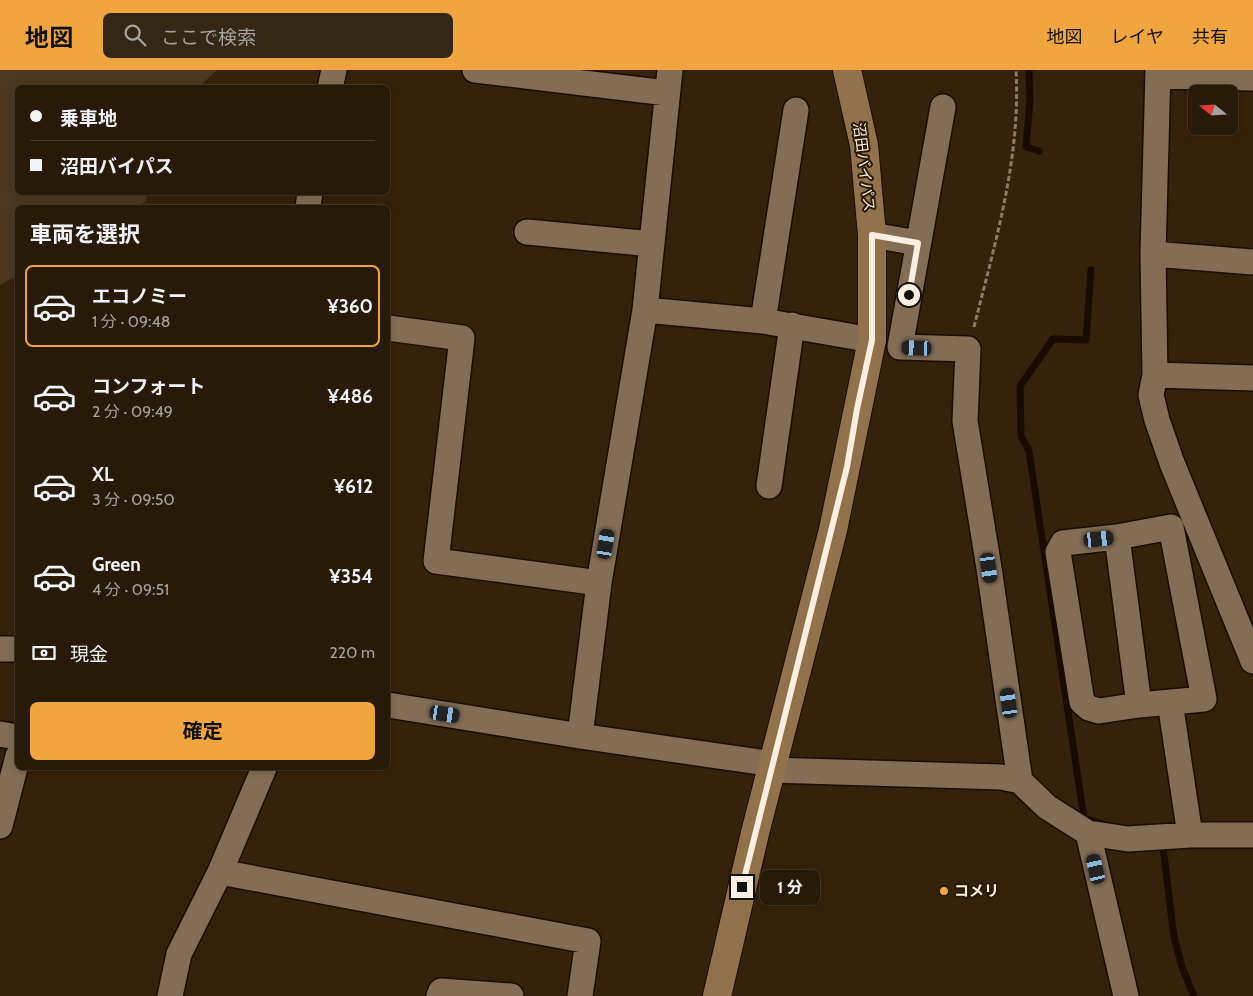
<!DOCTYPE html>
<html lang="ja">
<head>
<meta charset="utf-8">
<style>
	:root { --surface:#281a08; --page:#342716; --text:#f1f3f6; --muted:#a5a19c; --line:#443829; --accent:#f1a540 }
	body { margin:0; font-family:Cabin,"Noto Sans JP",sans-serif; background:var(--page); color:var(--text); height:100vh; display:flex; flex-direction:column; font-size:19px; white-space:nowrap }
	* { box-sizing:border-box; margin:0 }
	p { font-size:16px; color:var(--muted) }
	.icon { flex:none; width:28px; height:28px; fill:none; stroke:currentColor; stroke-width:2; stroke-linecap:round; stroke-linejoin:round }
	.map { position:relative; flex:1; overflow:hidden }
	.drawer { position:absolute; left:15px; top:135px; width:375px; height:565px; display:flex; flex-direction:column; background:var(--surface); border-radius:8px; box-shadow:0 2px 8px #0003,0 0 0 1px var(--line) }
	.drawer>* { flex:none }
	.hud { position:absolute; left:15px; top:15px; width:375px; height:110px; border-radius:8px; box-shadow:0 2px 8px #0003,0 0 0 1px var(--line); display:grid; align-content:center; height:110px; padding:0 15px; background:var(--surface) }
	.needle { width:32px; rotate:288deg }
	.buttons { position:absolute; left:1188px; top:15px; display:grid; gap:10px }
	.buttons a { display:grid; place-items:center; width:50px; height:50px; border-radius:8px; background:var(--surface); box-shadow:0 2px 8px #0003,0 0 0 1px var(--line); font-size:25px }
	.end { position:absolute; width:22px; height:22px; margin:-11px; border:6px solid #fcefe2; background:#111; box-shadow:0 0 0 2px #111 }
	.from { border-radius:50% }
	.bubble { position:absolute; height:35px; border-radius:8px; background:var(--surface); box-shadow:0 2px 8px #0003,0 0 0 1px var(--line); font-size:16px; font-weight:700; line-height:35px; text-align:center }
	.car { position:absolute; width:15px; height:30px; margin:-15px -8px; border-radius:6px; box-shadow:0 0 4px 1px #0007; background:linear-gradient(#222 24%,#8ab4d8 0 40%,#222 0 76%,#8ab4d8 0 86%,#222 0) }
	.hud b { display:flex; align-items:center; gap:18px; height:48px; font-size:19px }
	.hud b+b { border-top:1px solid var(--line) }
	.hud i { width:12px; height:12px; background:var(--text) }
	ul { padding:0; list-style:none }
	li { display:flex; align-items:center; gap:15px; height:82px; margin:0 10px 8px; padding:0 5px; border:2px solid transparent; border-radius:8px }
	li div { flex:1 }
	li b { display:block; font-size:19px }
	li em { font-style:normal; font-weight:700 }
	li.current { border-color:var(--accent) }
	li>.icon { width:45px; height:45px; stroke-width:1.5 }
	h2 { padding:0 15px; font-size:22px; line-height:60px }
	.pay { display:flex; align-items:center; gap:12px; height:55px; padding:0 15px; font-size:19px }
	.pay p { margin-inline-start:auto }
	.cta { display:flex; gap:10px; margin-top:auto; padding:10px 15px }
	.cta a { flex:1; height:58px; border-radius:8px; background:var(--accent); color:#111; font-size:20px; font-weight:700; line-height:58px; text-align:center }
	header { display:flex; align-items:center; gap:30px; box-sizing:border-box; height:70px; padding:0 25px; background:var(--accent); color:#111 }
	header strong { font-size:24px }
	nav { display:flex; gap:28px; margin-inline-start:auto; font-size:18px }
	.search { width:350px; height:45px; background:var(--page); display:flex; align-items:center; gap:12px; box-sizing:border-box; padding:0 18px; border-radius:8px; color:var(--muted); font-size:19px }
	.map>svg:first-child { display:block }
	.green { fill:#4c3821 }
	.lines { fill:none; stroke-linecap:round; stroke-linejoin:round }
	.stream { stroke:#1a0b00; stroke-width:7 }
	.street-casing { stroke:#1c0b00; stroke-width:28 }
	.secondary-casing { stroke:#1c0b00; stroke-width:30 }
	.path { stroke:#8a7a67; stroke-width:3; stroke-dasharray:5 2.5; stroke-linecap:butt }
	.street { stroke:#836d55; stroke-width:25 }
	.secondary { stroke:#91724d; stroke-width:28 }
	.route { stroke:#fcefe2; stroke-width:6 }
	.poi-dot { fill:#f1a540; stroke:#2a1903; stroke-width:2 }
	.labels { text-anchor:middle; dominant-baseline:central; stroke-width:4; stroke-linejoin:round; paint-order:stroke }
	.street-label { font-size:15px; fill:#fcefe2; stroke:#2a1903 }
	.poi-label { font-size:15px; font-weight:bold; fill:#fcefe2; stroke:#2a1903; text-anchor:start }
</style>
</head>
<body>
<header>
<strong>地図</strong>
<div class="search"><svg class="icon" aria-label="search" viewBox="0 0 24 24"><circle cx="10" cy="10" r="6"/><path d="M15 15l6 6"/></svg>ここで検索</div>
<nav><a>地図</a><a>レイヤ</a><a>共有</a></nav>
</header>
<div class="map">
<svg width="1253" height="926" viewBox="0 0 1253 926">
	<rect width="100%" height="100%" fill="#35220b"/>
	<path class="green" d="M0,0H217L199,17L18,18V122L149,123L145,132L136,137L18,138L17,206L0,215Z"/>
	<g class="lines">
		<path class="stream" d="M1029,0L1030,30L1026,77L1039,81
			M1091,200L1086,270L1053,269L1020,316L1021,366L1029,381L1084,748L1103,754
			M1163,777L1174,867L1182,897L1194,926"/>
		<defs>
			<path id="street" d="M475,0L667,23
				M1158,0L1153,184L1155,305L1151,325L1157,350L1172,393L1253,591
				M1158,6L1253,8
				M330,18L334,0
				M943,37L900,277L968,279L965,351L989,498L1020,711
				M308,138L310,122
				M527,162L652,174
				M872,165L918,173
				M1153,184L1253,192
				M645,240L763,251L872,270
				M763,251L796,40
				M388,258L462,268L436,491L599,513
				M1155,305L1253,308
				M769,416L792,255
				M1171,457L1204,629L1139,635L1099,641L1089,638L1082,632L1058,482L1063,473L1117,467Z
				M1117,467L1139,635
				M0,579H18
				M1170,632L1190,765
				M388,635L580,666L773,694
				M0,664L18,667
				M580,666L599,513L645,240L670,0
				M771,700L1001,707L1020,711L1047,737L1088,763L1128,769L1190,765H1253
				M0,756L18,686
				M1088,763L1126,926
				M220,802L588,871L580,926
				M170,926L179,884L220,802L264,698
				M439,926L441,921L511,926"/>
			<path id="secondary" d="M717,926L755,763L833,460L872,270V165L864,75L847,0"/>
		</defs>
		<use href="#street" class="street-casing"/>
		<use href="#secondary" class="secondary-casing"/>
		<path class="path" d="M974,257C995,173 1021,88 1016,0"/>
		<use href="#street" class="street"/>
		<use href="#secondary" class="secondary"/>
	</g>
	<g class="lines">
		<path class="route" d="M742,817L847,397L857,339L872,270V165L918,173L909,225"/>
	</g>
	<circle class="poi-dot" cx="944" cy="821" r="5"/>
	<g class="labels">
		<g class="street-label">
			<text transform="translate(864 97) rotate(83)">沼田バイパス</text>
		</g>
		<g class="poi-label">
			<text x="954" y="821">コメリ</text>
		</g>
	</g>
</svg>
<div class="buttons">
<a><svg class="needle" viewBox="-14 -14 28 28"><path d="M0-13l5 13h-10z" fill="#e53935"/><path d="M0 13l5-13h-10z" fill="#a5a19c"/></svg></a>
</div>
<i class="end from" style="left:909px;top:225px"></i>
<i class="end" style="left:742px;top:817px"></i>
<div class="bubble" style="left:760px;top:800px;width:60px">1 分</div>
<i class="car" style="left:917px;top:278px;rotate:272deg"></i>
<i class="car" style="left:1099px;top:469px;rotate:84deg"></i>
<i class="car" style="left:606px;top:474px;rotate:9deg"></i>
<i class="car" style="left:989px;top:498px;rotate:172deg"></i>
<i class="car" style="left:1009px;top:633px;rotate:352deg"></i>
<i class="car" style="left:445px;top:644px;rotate:99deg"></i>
<i class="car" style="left:1096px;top:799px;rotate:347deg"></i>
<div class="hud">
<b><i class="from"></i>乗車地</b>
<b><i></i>沼田バイパス</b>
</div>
<section class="drawer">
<h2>車両を選択</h2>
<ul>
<li class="current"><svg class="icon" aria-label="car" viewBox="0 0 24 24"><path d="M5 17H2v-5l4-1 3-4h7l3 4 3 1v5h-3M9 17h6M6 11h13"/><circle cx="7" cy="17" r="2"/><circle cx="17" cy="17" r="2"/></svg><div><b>エコノミー</b><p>1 分 · 09:48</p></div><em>¥360</em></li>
<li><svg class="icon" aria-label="car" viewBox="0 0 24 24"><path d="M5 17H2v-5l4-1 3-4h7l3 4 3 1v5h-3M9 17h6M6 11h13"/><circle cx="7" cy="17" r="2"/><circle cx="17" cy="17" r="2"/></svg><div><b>コンフォート</b><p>2 分 · 09:49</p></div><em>¥486</em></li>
<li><svg class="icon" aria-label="car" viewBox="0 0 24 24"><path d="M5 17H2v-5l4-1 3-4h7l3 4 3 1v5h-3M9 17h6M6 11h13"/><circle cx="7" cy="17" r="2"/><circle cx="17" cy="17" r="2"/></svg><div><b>XL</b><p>3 分 · 09:50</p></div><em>¥612</em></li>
<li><svg class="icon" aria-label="car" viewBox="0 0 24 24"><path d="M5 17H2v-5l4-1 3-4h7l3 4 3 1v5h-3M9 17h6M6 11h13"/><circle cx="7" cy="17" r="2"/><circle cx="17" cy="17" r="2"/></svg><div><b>Green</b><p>4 分 · 09:51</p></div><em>¥354</em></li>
</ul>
<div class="pay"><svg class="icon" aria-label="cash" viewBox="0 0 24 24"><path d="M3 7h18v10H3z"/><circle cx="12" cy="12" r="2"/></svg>現金<p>220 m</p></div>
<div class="cta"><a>確定</a></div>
</section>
</div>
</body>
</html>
